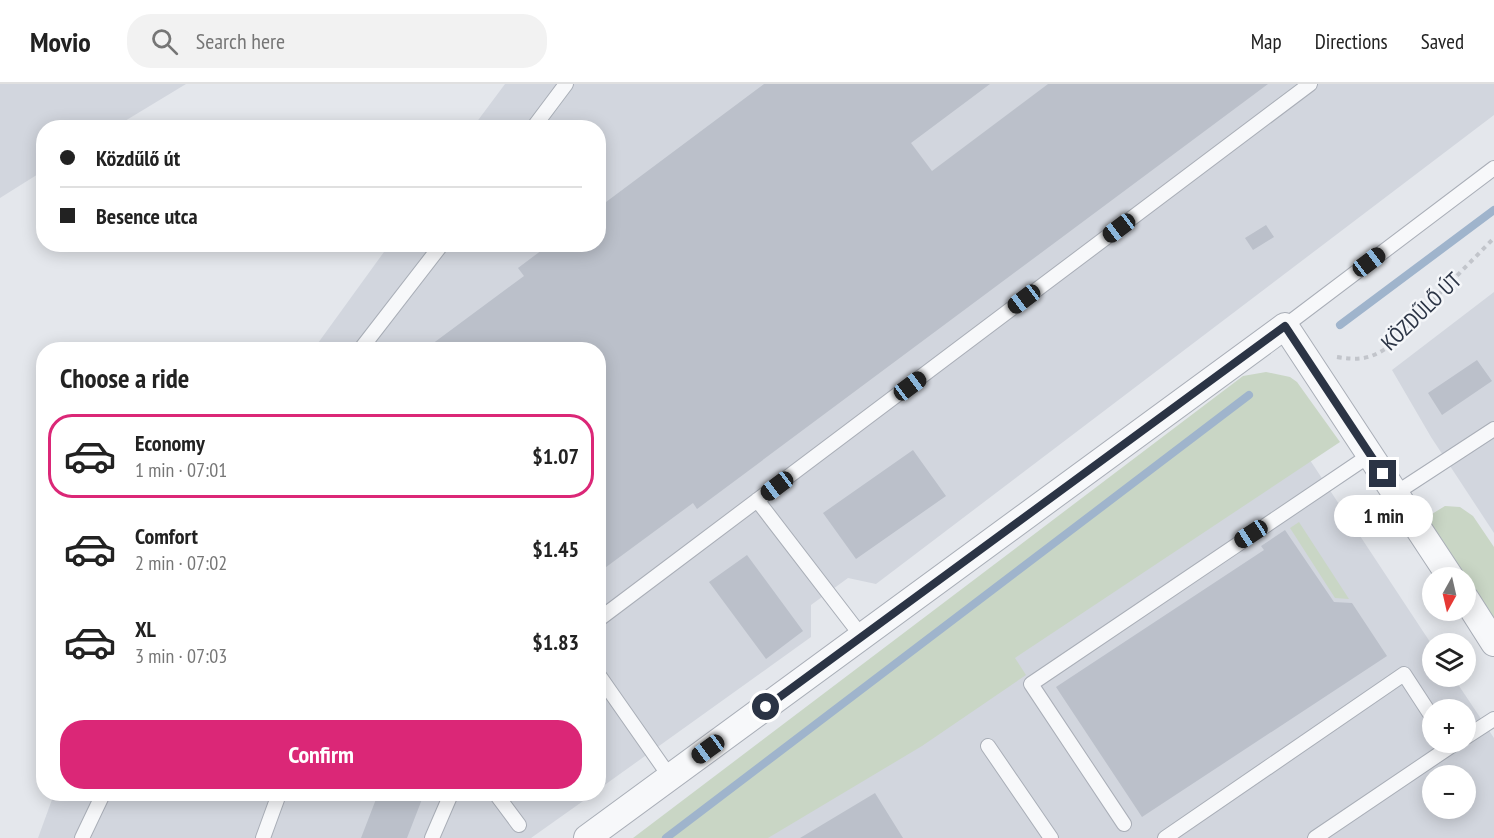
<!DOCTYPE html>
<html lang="en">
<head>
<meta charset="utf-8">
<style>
	:root { --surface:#fff; --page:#f2f2f2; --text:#222; --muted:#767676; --line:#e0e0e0; --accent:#db2777 }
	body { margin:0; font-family:"PT Sans Narrow",sans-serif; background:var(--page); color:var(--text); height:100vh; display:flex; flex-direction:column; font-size:22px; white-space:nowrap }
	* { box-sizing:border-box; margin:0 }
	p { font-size:20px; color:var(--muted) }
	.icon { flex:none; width:33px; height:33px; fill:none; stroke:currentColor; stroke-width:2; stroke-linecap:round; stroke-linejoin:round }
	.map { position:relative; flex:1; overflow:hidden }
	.side { position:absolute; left:36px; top:258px; width:570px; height:459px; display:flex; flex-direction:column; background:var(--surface); border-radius:24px; box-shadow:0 3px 15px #0003 }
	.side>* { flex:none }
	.guide { position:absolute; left:36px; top:36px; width:570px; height:132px; border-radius:24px; box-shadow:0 3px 15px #0003; display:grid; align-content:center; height:132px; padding:0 24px; background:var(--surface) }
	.needle { width:39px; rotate:188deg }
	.tools { position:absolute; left:1422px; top:483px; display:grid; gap:12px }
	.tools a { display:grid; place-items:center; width:54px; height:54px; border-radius:50%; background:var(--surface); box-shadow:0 3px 15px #0003; font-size:30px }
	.end { position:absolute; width:27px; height:27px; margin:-14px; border:8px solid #2b3445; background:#fff; box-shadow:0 0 0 3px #fff }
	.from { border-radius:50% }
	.bubble { position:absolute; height:42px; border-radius:21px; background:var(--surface); box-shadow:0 3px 15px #0003; font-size:20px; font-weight:600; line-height:42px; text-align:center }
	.car { position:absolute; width:18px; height:36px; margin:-18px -9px; border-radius:8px; box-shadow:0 0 4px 2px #0007; background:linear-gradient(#222 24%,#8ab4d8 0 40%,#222 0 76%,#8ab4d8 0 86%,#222 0) }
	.guide b { display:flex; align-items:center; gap:21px; height:57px; font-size:22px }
	.guide b+b { border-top:2px solid var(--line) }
	.guide i { width:15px; height:15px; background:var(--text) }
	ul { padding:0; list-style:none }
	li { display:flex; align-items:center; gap:18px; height:84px; margin:0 12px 9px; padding:0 12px; border:3px solid transparent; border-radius:24px }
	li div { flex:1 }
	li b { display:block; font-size:22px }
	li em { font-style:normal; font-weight:600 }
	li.active { border-color:var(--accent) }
	li>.icon { width:54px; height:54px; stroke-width:1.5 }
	h2 { padding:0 24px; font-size:27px; line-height:72px }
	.primary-button { display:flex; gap:12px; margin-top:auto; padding:12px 24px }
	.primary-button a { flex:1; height:69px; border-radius:24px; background:var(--accent); color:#fff; font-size:24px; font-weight:600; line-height:69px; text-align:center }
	header { display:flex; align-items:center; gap:36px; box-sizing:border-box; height:84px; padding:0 30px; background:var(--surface); border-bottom:2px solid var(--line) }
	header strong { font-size:28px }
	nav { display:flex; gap:33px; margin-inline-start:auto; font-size:21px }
	.search { width:420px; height:54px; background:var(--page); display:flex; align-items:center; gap:15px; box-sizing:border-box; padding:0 21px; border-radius:24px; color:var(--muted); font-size:22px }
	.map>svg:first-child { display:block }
	.built { fill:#d2d6de; fill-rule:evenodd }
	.green { fill:#c9d6c5 }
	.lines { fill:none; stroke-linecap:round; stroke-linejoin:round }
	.stream { stroke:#9fb4cc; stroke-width:8 }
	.building { fill:#bbc0ca }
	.service-casing { stroke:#a9aeb7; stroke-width:16 }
	.minor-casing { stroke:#a9aeb7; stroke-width:28 }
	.path { stroke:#c2c5cb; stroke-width:4; stroke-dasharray:4.5 4.5; stroke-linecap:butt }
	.service { stroke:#f7f8fa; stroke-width:14 }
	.minor { stroke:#f7f8fa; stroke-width:26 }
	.route { stroke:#2b3445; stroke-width:8 }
	.labels { text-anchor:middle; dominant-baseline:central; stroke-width:5; stroke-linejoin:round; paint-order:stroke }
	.street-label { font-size:22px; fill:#2b3445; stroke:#f4f6f9 }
</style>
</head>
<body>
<header>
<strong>Movio</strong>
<div class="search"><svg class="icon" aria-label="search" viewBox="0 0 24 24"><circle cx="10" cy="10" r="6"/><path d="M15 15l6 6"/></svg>Search here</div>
<nav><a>Map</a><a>Directions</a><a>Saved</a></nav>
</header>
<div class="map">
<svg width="1494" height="754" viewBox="0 0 1494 754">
	<rect width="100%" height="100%" fill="#e4e7ec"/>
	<path class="built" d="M0,0H186L115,43L44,44L43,87L0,114Z
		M505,0H1494V31L876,500L848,494L811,521V553L599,705L598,266H313L389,161L598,160V44L473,43Z
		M1494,208V449L1431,353L1392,286Z
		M1302,364L1432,561V592L1453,593L1494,654V754H764ZM1432,626H1466V658H1432ZM1432,692H1466V724H1432Z
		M54,710H593L531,754H38Z"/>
	<path class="green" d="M1266,288L1290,293L1297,298L1340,358L1015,574L1026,591L922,662L768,754H633L1243,292Z
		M1445,422L1460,423L1473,432L1494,463V535L1427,433Z
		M1299,438L1349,515L1335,514L1290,444Z"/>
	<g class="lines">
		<path class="stream" d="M1340,241L1494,126
			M666,754L1249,311"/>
	</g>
	<path class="building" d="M764,0H990L911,59L932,87L1048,0H1268L697,425L693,419L598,489V266H424L524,192L518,184L550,160H598V124Z
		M1266,141L1274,153L1253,166L1245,154Z
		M1477,276L1492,297L1442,331L1428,309Z
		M913,366L946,412L856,475L823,429Z
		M1285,446L1334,518L1352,519L1387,572L1142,733L1056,603L1264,466L1261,462Z
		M747,471L803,547L766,575L709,498Z
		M875,709L903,754H800Z
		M378,710H424L407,754H361Z"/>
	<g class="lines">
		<defs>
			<path id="service" d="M533,44L566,0
				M1285,242L1494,84
				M360,266L442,160
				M1396,409L1494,345
				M757,416L863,554
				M598,536L1310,0
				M598,590L670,693
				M1466,653L1494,635
				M988,662L1051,754
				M496,710L519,741
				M1124,740L1031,600L1370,371
				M82,754L103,710
				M263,754L279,710
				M432,754L451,710
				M1165,754L1404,590L1432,633
				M1315,754L1457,658"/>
			<path id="minor" d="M1466,515L1494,559
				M587,754L1285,242L1451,494"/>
		</defs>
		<use href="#service" class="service-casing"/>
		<use href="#minor" class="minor-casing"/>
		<path class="path" d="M1337,273C1356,276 1368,276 1385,265L1494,154"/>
		<use href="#service" class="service"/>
		<use href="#minor" class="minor"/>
	</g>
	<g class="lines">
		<path class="route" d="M766,623L1285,242L1383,390"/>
	</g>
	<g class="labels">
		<g class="street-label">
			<text transform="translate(1421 227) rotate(-44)">KÖZDŰLŐ ÚT</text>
		</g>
	</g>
</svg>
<div class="tools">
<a><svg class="needle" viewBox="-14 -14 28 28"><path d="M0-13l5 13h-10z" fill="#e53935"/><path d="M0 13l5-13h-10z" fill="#767676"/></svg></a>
<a><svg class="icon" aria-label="layers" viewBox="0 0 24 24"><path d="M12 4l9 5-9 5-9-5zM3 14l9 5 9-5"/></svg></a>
<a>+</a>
<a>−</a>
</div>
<i class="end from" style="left:766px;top:623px"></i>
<i class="end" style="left:1383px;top:390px"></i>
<div class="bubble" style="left:1334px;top:411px;width:99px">1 min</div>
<i class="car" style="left:1119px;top:144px;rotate:233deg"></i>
<i class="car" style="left:1369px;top:178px;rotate:53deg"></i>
<i class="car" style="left:1024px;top:215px;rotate:233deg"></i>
<i class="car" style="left:910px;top:302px;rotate:53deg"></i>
<i class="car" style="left:777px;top:402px;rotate:233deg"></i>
<i class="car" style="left:1251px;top:450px;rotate:237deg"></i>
<i class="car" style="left:708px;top:665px;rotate:234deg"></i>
<div class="guide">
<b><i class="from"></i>Közdűlő út</b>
<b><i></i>Besence utca</b>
</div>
<section class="side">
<h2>Choose a ride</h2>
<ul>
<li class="active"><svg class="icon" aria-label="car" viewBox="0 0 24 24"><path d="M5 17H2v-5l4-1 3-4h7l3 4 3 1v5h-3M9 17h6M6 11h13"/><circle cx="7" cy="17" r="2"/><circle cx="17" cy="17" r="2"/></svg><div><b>Economy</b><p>1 min · 07:01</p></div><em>$1.07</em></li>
<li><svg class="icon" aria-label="car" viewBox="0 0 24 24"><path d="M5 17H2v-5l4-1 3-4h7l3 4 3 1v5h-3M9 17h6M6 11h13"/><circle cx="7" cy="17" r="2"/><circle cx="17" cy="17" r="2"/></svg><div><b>Comfort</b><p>2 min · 07:02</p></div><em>$1.45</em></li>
<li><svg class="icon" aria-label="car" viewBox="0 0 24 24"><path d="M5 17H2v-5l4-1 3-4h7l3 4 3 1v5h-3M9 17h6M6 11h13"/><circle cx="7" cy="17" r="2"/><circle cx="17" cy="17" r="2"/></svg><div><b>XL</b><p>3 min · 07:03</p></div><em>$1.83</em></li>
</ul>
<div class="primary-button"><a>Confirm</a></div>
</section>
</div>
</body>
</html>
